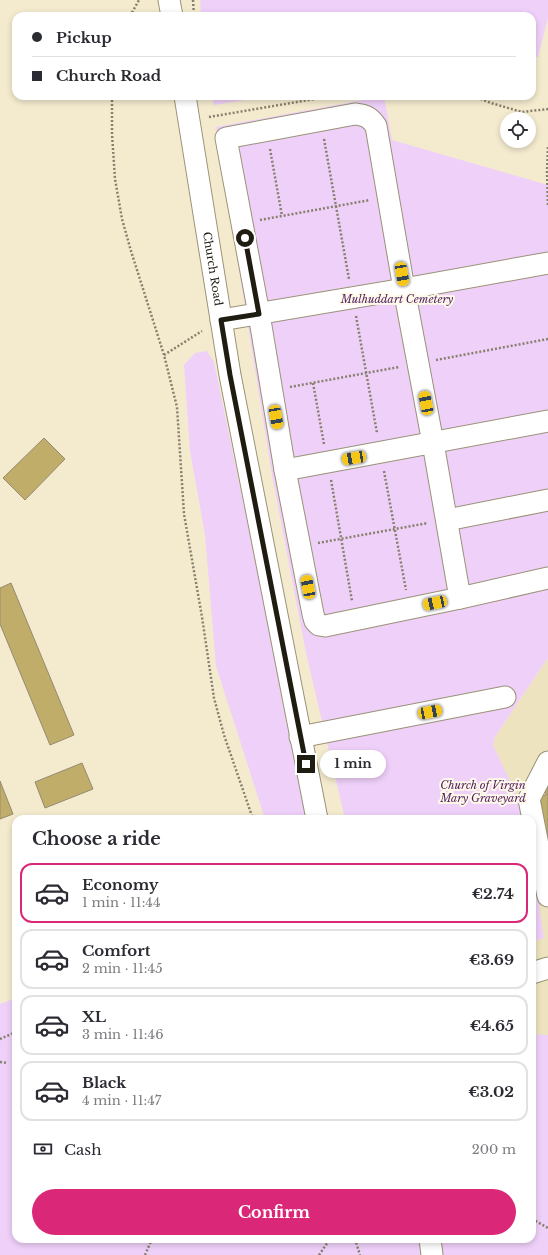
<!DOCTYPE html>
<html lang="en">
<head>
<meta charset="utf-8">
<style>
	:root { --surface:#fff; --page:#f7f7f7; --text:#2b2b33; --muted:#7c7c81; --line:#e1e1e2; --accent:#db2777 }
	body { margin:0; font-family:"Libre Baskerville",serif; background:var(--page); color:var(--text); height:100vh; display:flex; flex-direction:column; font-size:15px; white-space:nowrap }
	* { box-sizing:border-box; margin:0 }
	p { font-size:13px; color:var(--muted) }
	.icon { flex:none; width:22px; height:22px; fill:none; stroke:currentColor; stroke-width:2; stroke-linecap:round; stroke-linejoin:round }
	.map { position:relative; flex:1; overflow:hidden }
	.panel { position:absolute; left:12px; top:815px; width:524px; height:428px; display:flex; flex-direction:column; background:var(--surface); border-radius:12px; box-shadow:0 2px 6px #0003 }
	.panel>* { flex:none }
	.hud { position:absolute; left:12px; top:12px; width:524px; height:88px; border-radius:12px; box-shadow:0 2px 6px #0003; display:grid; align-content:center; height:88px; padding:0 20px; background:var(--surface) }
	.tools { position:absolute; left:500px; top:112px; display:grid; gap:8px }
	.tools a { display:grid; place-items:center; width:36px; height:36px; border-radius:50%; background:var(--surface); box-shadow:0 2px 6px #0003; font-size:20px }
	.end { position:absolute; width:18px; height:18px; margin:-9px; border:5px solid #1f1c12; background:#fff; box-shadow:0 0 0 2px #fff }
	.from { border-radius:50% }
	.bubble { position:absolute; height:28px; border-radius:14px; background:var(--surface); box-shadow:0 2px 6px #0003; font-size:13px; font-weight:700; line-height:28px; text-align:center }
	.car { position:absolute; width:12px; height:24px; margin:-12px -6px; border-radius:5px; box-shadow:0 0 3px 1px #0007; background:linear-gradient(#f5c518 24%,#345 0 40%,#f5c518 0 76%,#345 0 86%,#f5c518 0) }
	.hud b { display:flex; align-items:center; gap:14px; height:38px; font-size:15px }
	.hud b+b { border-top:1px solid var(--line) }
	.hud i { width:10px; height:10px; background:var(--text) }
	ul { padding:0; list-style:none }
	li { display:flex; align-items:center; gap:12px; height:60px; margin:0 8px 6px; padding:0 12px; border:2px solid var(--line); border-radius:12px }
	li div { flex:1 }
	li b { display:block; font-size:15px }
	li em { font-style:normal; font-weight:700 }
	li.selected { border-color:var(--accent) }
	li>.icon { width:36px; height:36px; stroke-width:1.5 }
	h2 { padding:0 20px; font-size:18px; line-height:48px }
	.pay { display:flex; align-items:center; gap:10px; height:44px; padding:0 20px; font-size:15px }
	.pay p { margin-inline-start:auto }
	.button { display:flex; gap:8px; margin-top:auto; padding:8px 20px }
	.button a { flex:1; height:46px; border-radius:24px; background:var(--accent); color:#fff; font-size:16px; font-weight:700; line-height:46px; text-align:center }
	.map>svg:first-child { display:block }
	.built { fill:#ede3bf }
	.green { fill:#efd0f9 }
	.building { fill:#c1ad6a; stroke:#938b71 }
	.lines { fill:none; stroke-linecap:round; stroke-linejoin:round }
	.minor-casing { stroke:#9a9278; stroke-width:23 }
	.path { stroke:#86806d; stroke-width:2.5; stroke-dasharray:2 2; stroke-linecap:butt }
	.minor { stroke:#fff; stroke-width:21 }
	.route { stroke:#1f1c12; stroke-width:5 }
	.labels { text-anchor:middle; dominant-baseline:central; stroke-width:4; stroke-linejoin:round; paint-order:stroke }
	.street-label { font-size:11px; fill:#1f1c12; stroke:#fef9e8 }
	.park-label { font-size:11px; font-style:italic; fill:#501d5f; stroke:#fef9e8 }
</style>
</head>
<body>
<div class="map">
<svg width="548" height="1255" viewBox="0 0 548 1255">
	<rect width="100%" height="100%" fill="#f4ebcf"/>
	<path class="built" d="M548,658V1035L532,1034V942L544,938L525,819L493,745L495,737Z"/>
	<path class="green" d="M200,0H548V18L538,57L532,56V16H201Z
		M212,96H269L214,105Z
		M384,96L392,140L548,185V658L495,737L493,745L523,808L525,819H345L306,653L272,475L216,127Z
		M207,351L214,362L309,819H265L216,666L205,535L190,451L184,365L195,353Z
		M532,860L544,938L532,942Z
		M16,998V1239H532V1034L548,1035V1255H0V1004Z"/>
	<path class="building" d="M44,438L65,459L25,500L3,478Z
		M11,583L74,735L50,745L0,624V588Z
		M82,763L93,789L45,808L35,782Z
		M0,781L13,814L0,819Z
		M548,787V854L538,810L542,809L540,797L546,795L545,788Z"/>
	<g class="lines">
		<defs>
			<g id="minor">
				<path d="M169,0L172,16"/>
				<path id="s1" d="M185,96L230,375L317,819"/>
				<path d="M221,320L404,289L376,126C370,117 365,115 355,114L226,138L259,314L285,470L313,614L315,621L319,625L325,626L460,598L433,443L404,289L548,263"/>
				<path d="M285,470L548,421"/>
				<path d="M447,520L548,500"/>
				<path d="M460,598L548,578"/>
				<path d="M300,737L505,697"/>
				<path d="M548,762L529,799L548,896"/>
				<path d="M532,973L548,968"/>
				<path d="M430,1239L432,1255"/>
			</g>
		</defs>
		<use href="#minor" class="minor-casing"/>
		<path class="path" d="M193,0L194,16
			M130,16L139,0
			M112,96V134L115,179L122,219L131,251L164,355L177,407L184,514L202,617L214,698L224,735L253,819
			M473,96L491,103L522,112L548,109
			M209,117L332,96
			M324,139L349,279
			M548,147L547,172L548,207
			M270,149L282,216
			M260,220L370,200
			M356,316L377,433
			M164,355L202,331
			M436,360L548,339
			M313,383L324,444
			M290,387L399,367
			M384,471L406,590
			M331,480L352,601
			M318,543L428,523
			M0,1039L16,1032
			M0,1062L7,1063
			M532,1219L548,1228
			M355,1239L360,1255
			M145,1255L152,1239
			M319,1255L330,1239"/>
		<use href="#minor" class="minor"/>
	</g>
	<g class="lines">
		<path class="route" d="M245,238L259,314L221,320L230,375L306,764"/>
	</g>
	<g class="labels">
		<g class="street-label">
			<text stroke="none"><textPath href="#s1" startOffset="175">Church Road</textPath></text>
		</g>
		<g class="park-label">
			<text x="397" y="299">Mulhuddart Cemetery</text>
			<text x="483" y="785">Church of Virgin<tspan x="483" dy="13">Mary Graveyard</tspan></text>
		</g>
	</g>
</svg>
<div class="tools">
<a><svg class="icon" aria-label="locate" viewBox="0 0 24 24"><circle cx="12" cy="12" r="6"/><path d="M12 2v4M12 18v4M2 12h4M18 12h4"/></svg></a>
</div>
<i class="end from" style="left:245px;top:238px"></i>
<i class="end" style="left:306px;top:764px"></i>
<div class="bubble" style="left:320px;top:750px;width:66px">1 min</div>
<i class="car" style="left:402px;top:274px;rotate:170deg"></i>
<i class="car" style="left:426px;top:403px;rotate:349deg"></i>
<i class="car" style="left:276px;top:417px;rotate:170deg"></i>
<i class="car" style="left:354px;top:458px;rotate:260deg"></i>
<i class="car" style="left:308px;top:587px;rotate:349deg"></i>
<i class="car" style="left:435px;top:603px;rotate:258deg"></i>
<i class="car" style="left:430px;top:712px;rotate:79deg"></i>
<div class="hud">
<b><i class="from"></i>Pickup</b>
<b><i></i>Church Road</b>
</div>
<section class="panel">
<h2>Choose a ride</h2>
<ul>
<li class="selected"><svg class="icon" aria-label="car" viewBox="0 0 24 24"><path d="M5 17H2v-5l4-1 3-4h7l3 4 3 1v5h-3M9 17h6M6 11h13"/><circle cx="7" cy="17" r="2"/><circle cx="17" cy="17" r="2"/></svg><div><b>Economy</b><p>1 min · 11:44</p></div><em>€2.74</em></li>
<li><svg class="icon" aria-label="car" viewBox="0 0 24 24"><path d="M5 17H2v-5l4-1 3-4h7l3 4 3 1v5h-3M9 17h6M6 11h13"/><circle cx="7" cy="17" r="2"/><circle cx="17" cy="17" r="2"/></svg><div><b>Comfort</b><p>2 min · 11:45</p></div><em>€3.69</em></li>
<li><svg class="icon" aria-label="car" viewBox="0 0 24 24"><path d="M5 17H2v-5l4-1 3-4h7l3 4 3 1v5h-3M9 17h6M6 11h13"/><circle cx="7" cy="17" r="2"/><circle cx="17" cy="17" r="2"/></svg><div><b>XL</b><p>3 min · 11:46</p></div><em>€4.65</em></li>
<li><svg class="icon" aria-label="car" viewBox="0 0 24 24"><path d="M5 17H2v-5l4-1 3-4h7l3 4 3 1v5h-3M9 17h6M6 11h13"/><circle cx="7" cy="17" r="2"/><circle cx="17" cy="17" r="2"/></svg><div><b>Black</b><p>4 min · 11:47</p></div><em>€3.02</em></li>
</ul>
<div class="pay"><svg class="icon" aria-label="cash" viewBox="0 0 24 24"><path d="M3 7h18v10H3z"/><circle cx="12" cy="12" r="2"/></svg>Cash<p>200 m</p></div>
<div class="button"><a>Confirm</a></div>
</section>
</div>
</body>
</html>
